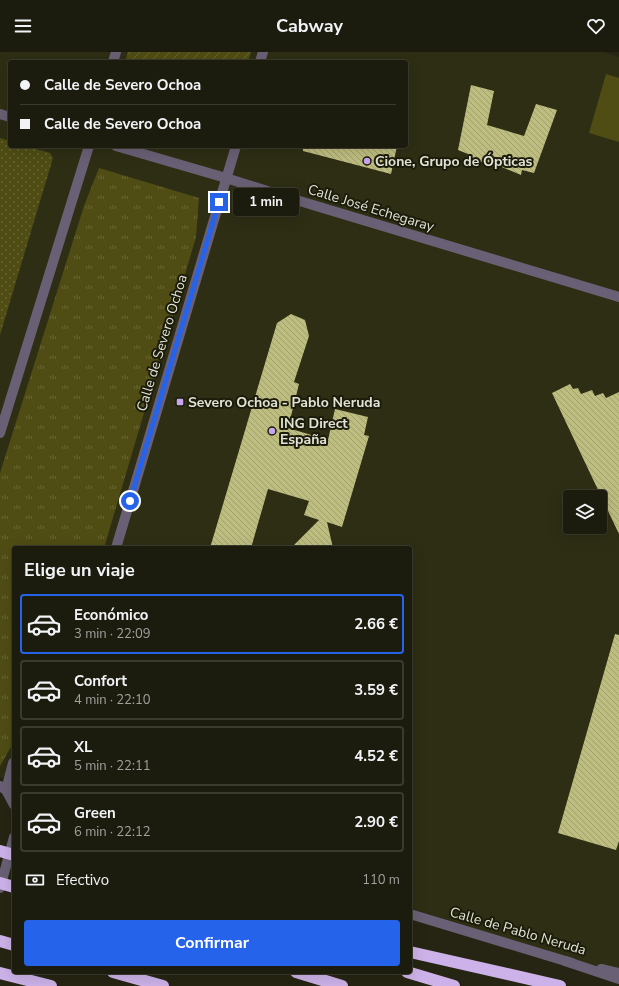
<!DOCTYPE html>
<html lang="es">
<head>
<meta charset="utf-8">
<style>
	:root { --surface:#1c1c0e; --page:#252517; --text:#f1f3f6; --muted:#a0a19e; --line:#3a3a2e; --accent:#2563eb }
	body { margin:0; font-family:"Nunito Sans",sans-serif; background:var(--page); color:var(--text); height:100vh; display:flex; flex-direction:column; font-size:15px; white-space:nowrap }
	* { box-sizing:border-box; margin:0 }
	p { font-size:13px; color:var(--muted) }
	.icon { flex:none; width:22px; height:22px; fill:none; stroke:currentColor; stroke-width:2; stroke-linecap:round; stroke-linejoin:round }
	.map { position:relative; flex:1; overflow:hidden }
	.sheet { position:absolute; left:12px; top:494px; width:400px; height:428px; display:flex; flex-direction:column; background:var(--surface); border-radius:4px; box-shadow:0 4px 16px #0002,0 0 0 1px var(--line) }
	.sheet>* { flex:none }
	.banner { position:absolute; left:8px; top:8px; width:400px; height:88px; border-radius:4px; box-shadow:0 4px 16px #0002,0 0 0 1px var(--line); display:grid; align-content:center; height:88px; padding:0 12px; background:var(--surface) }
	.fabs { position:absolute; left:563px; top:438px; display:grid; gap:8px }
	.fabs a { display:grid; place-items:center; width:44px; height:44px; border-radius:4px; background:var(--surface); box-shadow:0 4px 16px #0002,0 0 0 1px var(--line); font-size:20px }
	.end { position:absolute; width:18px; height:18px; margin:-9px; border:5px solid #2563eb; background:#fff; box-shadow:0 0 0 2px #fff }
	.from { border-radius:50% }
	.bubble { position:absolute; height:28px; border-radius:4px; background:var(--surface); box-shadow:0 4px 16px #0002,0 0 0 1px var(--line); font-size:13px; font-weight:700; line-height:28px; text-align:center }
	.banner b { display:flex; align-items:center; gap:14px; height:38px; font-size:15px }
	.banner b+b { border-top:1px solid var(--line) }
	.banner i { width:10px; height:10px; background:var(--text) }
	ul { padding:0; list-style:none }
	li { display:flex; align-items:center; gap:12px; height:60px; margin:0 8px 6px; padding:0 4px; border:2px solid var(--line); border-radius:4px }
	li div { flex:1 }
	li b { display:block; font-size:15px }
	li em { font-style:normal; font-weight:700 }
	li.current { border-color:var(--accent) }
	li>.icon { width:36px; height:36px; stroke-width:1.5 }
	h2 { padding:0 12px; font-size:18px; line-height:48px }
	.pay { display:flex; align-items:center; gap:10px; height:44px; padding:0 12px; font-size:15px }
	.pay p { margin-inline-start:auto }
	.button { display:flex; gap:8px; margin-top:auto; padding:8px 12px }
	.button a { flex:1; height:46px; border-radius:4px; background:var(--accent); color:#fff; font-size:16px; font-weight:700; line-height:46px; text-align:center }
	header { display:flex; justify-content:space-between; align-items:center; height:52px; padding:0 12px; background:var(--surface); font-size:18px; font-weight:700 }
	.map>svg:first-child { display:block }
	.built { fill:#2e2e15; fill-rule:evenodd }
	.grass { fill:url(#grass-dots) }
	.park { fill:url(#park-tufts) }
	.garden { fill:url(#garden-furrows) }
	.pitch { fill:#4f4d14 }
	.building { fill:url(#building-back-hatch) }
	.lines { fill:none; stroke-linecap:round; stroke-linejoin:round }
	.minor { stroke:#6a6075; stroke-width:10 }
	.tertiary { stroke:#6a6075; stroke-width:10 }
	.motorway { stroke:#ccb2e8; stroke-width:12 }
	.route { stroke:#2563eb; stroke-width:5 }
	.poi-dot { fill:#c9a5ee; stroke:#1c1c0a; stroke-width:1.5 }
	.labels { text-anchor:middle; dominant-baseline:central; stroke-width:4; stroke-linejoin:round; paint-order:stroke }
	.poi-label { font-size:14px; font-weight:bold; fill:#e2e2d6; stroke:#1c1c0a; text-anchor:start }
	.street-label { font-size:14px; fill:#e2e2d6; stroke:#1c1c0a }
</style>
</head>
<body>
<header><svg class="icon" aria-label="menu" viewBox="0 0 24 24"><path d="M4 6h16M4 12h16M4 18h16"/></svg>Cabway<svg class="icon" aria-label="heart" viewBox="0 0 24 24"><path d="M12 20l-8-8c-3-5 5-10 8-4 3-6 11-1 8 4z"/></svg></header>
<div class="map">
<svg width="619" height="934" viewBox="0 0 619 934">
	<defs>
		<pattern id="grass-dots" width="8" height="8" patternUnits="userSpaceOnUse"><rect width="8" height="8" fill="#4f4d14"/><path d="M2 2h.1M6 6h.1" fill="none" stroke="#686635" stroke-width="1.8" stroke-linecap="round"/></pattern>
		<pattern id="park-tufts" width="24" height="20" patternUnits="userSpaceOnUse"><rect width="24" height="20" fill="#4f4d14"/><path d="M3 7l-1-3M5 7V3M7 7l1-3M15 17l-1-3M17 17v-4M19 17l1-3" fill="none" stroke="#686635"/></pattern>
		<pattern id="garden-furrows" width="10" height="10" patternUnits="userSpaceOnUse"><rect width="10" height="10" fill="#4f4d14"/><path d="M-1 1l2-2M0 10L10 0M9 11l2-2" fill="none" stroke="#686635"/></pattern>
		<pattern id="building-back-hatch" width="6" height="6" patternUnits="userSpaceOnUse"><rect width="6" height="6" fill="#bebd80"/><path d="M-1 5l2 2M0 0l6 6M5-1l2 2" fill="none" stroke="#a09f70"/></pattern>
	</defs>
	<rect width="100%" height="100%" fill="#262513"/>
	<path class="built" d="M0,0H603L619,5V920L564,905L410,856V496H14V730L0,725ZM10,10H406V94H10ZM570,445H600V475H570Z"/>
	<path class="grass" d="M0,86L10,89V94H25L50,101L53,106L0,283Z"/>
	<path class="park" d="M99,116L199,146L196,185L104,496H14V693L11,695L0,714V421L84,154Z"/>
	<path class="garden" d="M128,0H251L248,10H125Z"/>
	<path class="pitch" d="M606,22L619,26V90L589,81Z"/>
	<path class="building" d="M471,33L494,39L487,73L524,84L536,52L557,58L534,121L522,118L521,123L497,113L466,107L468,102L458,98Z
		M303,94H397L391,122L303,99Z
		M291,262L305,268L309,284L294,330L299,332L288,376L328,388L335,357L368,365L364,383L369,384L342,475L327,470L333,496H291L319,468L304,463L309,449L268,437L251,496H210L277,271Z
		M570,332L573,337L578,336L581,342L592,338L595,344L603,341L606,346L619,340V482L552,341Z
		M615,582L619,583V789L616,798L558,781Z"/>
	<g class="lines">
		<path class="minor" d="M113,10L116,0
			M260,10L263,0
			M0,62L10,65
			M116,94L226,126L283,144L619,245
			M0,381L89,94
			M116,496L236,94
			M0,734L6,738L14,753
			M6,738L13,711L14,710
			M0,836L14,785
			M410,862L572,911
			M601,917L619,921"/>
		<path class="tertiary" d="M565,909L619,927"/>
		<path class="motorway" d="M0,799L14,803
			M0,831L14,835
			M0,889L14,893
			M410,900L560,934
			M113,920L163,934
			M296,920L342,934
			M407,920L454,934
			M0,921L51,934"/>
	</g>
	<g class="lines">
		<path class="route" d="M130,449L219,150"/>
	</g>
	<g class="poi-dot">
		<circle cx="367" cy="109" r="4"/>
		<rect x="176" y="346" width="8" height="8" rx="2"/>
		<circle cx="272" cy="379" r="4"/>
	</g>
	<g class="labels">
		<g class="poi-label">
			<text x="375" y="109">Cione, Grupo de Ópticas</text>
			<text x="188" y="350">Severo Ochoa - Pablo Neruda</text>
			<text x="280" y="371">ING Direct<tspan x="280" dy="16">España</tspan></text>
		</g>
		<g class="street-label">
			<text transform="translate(371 156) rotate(17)">Calle José Echegaray</text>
			<text transform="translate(162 291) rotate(-73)">Calle de Severo Ochoa</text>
			<text transform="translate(518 879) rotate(16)">Calle de Pablo Neruda</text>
		</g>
	</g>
</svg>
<div class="fabs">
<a><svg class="icon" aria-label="layers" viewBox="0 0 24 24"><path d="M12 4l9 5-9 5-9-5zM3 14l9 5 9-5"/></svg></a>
</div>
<i class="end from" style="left:130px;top:449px"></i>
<i class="end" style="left:219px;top:150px"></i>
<div class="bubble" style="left:233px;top:136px;width:66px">1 min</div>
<div class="banner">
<b><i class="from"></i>Calle de Severo Ochoa</b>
<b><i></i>Calle de Severo Ochoa</b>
</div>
<section class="sheet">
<h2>Elige un viaje</h2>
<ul>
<li class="current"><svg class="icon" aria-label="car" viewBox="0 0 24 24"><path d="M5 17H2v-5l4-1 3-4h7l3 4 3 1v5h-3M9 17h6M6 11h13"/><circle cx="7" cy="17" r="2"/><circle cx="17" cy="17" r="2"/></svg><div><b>Económico</b><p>3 min · 22:09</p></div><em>2.66 €</em></li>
<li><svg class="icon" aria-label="car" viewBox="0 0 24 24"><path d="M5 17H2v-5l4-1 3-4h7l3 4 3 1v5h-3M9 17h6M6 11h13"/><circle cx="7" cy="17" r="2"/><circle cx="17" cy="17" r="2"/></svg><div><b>Confort</b><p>4 min · 22:10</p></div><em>3.59 €</em></li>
<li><svg class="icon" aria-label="car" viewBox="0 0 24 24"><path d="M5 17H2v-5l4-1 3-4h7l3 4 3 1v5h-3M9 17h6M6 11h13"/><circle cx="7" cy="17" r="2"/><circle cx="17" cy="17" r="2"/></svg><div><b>XL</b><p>5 min · 22:11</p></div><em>4.52 €</em></li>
<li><svg class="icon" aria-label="car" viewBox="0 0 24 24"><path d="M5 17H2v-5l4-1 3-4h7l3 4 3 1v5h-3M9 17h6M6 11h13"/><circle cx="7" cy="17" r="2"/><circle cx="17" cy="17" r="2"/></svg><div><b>Green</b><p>6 min · 22:12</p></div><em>2.90 €</em></li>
</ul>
<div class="pay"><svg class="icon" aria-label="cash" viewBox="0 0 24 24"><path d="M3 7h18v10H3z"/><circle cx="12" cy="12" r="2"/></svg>Efectivo<p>110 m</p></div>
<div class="button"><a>Confirmar</a></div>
</section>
</div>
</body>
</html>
